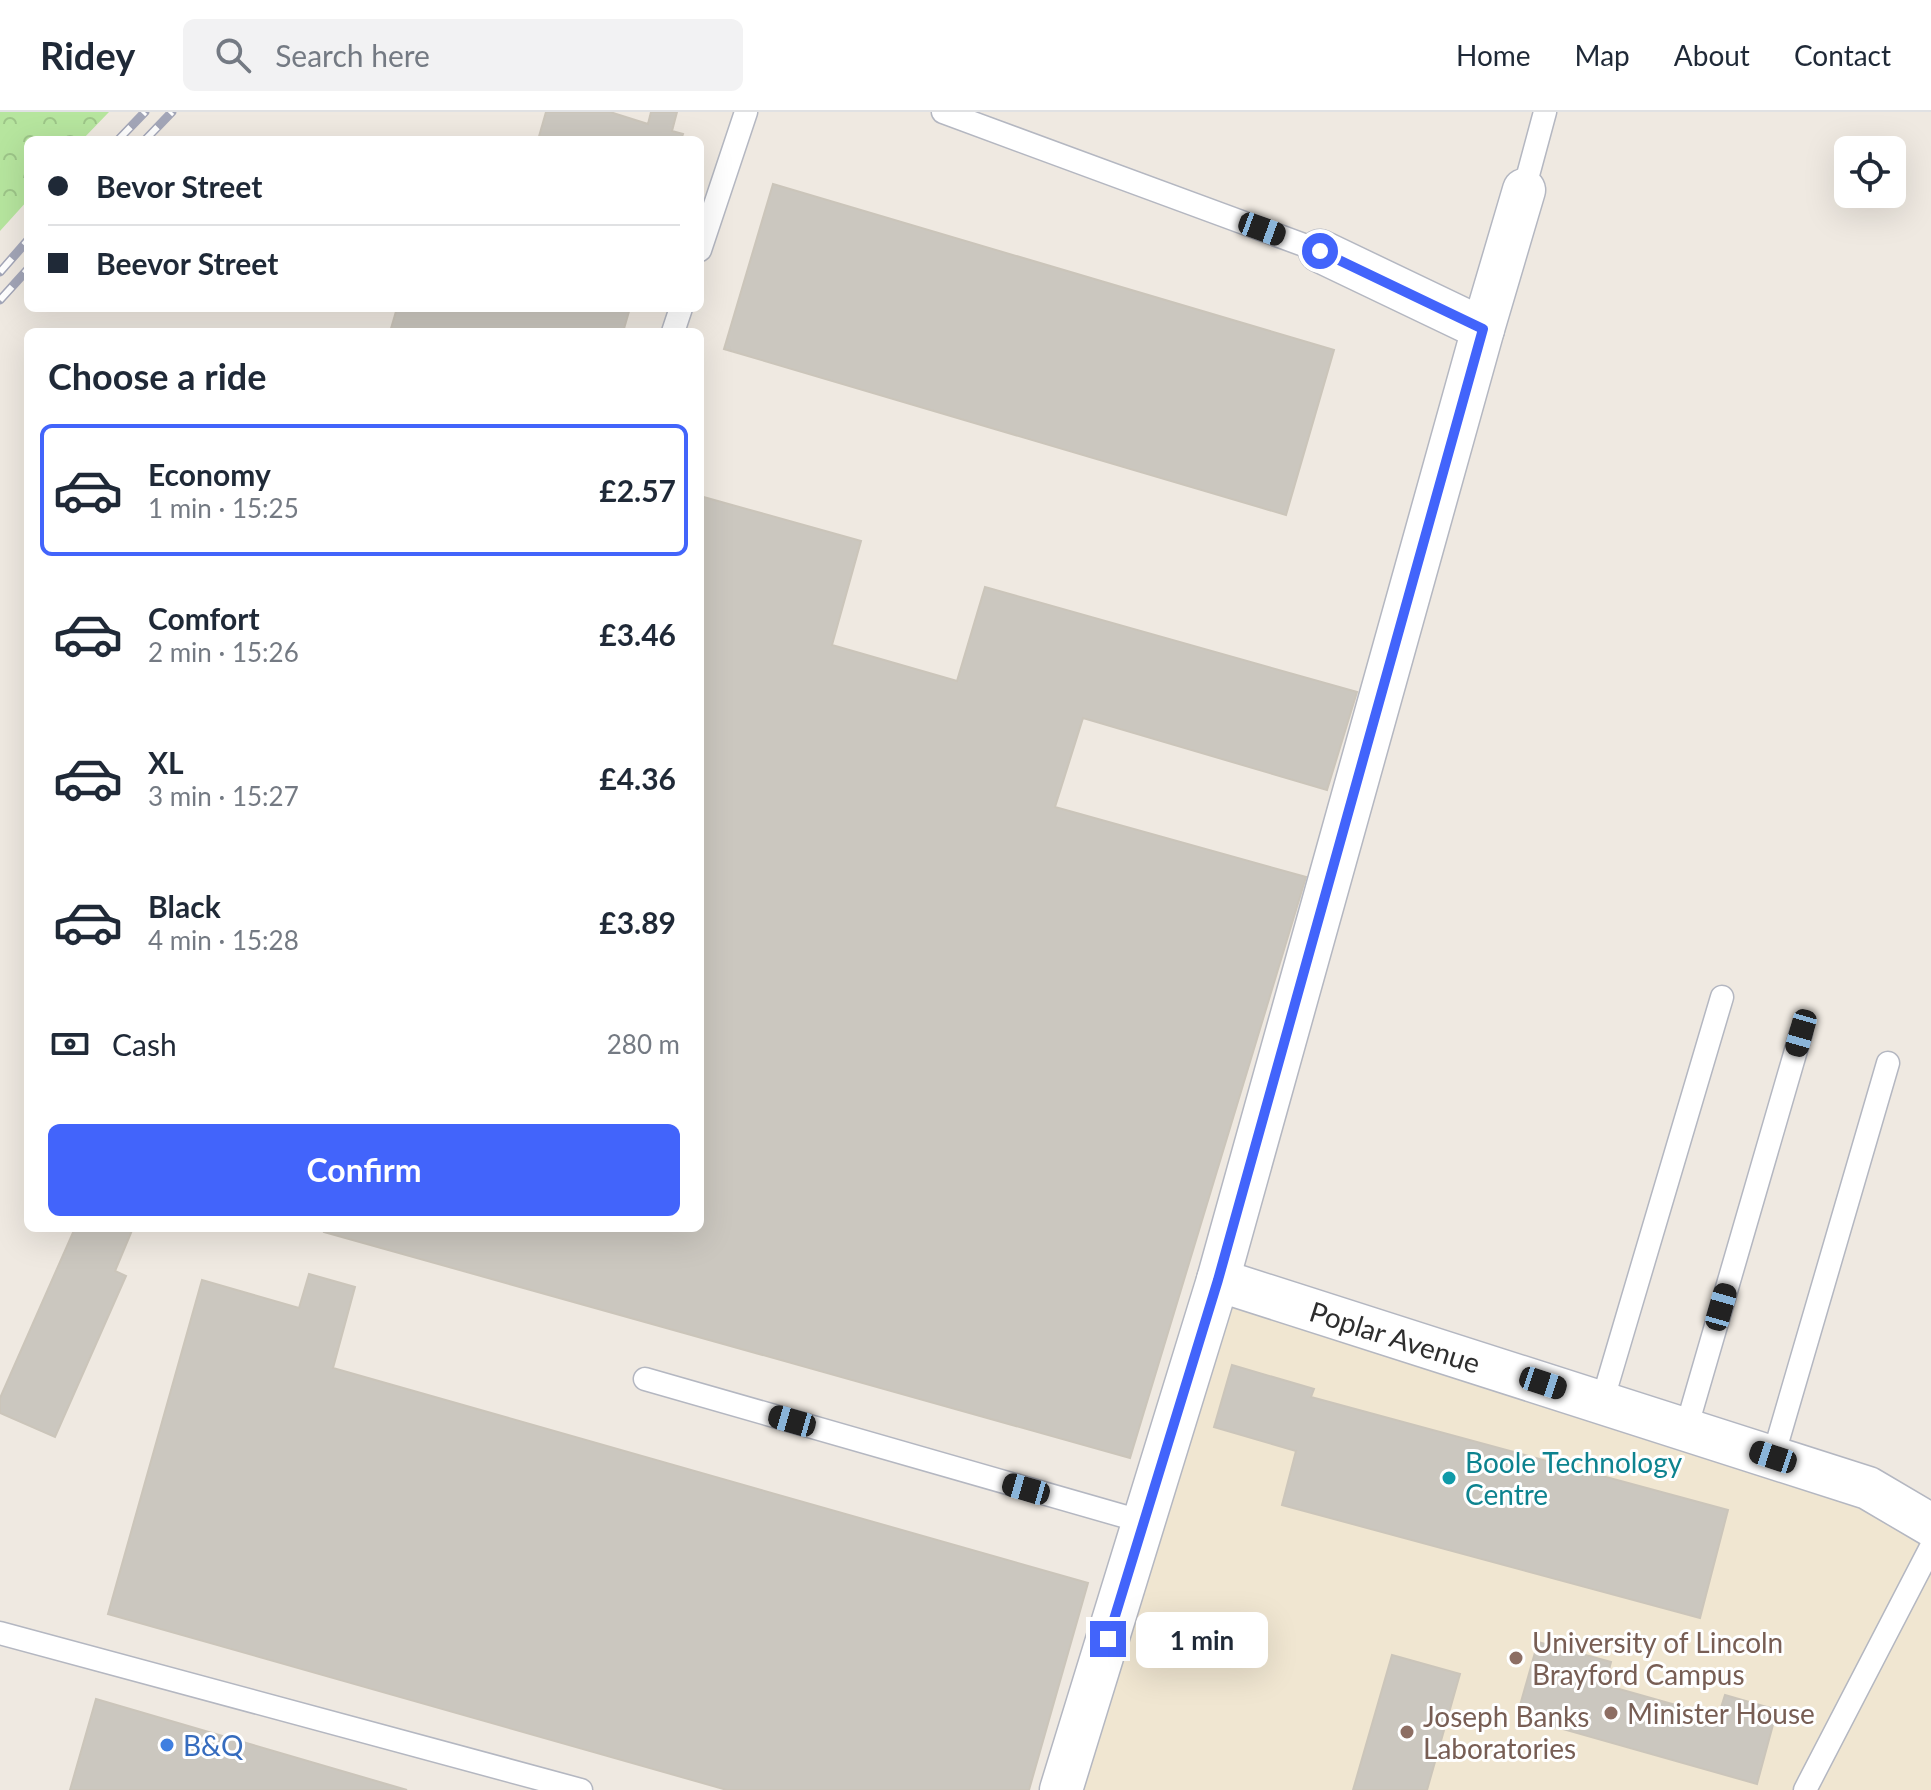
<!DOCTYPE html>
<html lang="en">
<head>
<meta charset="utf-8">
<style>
	:root { --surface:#fff; --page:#f2f2f3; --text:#1f2937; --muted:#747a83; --line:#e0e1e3; --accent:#4264fb }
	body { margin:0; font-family:Lato,sans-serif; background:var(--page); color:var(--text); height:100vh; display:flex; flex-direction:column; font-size:30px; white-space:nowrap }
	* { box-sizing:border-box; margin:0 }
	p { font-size:26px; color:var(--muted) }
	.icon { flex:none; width:44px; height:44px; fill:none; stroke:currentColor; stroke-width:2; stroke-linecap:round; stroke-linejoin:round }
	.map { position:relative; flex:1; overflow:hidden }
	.sheet { position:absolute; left:24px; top:216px; width:680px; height:904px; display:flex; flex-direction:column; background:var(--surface); border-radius:12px; box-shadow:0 8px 32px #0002 }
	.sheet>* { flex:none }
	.guide { position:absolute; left:24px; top:24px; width:680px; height:176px; border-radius:12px; box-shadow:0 8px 32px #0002; display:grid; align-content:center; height:176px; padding:0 24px; background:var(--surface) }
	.tools { position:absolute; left:1834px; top:24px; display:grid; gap:16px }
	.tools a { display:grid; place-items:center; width:72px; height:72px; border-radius:12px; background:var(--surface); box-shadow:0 8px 32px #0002; font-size:40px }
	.end { position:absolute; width:36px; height:36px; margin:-18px; border:10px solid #4264fb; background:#fff; box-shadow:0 0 0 4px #fff }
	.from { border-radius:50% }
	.bubble { position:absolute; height:56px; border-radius:12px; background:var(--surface); box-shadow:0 8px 32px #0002; font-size:26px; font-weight:700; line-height:56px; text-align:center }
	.car { position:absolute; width:24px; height:48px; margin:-24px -12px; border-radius:10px; box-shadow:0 0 6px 2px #0007; background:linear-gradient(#222 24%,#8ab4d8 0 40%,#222 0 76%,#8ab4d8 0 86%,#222 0) }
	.guide b { display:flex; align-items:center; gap:28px; height:76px; font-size:30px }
	.guide b+b { border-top:2px solid var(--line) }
	.guide i { width:20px; height:20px; background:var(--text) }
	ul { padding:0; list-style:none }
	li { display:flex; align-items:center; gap:24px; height:132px; margin:0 16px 12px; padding:0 8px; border:4px solid transparent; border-radius:12px }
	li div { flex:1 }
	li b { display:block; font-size:30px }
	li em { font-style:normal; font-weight:700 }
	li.active { border-color:var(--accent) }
	li>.icon { width:72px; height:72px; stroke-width:1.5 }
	h2 { padding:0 24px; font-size:36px; line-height:96px }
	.pay { display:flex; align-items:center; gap:20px; height:88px; padding:0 24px; font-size:30px }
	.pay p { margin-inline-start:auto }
	.button { display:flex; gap:16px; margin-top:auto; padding:16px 24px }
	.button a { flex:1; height:92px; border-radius:12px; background:var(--accent); color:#fff; font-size:32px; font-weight:700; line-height:92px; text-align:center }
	header { display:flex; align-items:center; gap:48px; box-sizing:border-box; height:112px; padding:0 40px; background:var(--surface); border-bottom:2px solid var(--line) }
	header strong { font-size:38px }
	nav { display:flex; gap:44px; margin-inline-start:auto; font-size:28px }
	.search { width:560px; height:72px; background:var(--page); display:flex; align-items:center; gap:20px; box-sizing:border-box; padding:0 28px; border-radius:12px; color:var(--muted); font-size:30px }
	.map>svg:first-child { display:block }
	.education { fill:#f0e6d1 }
	.forest { fill:url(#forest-crowns) }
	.building { fill:#cbc7bf; stroke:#cbc5ba; stroke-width:2 }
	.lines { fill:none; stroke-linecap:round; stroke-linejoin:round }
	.lane-casing { stroke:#b4b7c1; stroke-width:25 }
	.street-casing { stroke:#b4b7c1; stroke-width:45 }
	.lane { stroke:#fff; stroke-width:22 }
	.street { stroke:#fff; stroke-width:42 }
	.rail-casing { stroke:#a3a6b8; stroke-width:9 }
	.rail { stroke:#fff; stroke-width:6; stroke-dasharray:18; stroke-linecap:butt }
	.route { stroke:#4264fb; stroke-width:10 }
	.culture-dot { fill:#0f9aa8; stroke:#fff; stroke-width:3 }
	.education-dot { fill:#8d6e63; stroke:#fff; stroke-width:3 }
	.shop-dot { fill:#3f7fe0; stroke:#fff; stroke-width:3 }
	.labels { text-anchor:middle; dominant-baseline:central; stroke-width:6; stroke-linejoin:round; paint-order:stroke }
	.street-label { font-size:28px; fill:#2e2e2e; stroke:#fff }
	.culture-label { font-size:28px; fill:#0d838f; stroke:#fff; text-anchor:start }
	.education-label { font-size:28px; fill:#785e54; stroke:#fff; text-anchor:start }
	.shop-label { font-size:28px; fill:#366cbe; stroke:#fff; text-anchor:start }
</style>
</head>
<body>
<header>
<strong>Ridey</strong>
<div class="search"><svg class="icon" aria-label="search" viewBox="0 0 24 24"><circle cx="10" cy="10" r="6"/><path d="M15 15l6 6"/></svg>Search here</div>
<nav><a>Home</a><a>Map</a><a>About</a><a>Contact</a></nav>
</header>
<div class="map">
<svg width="1931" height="1678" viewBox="0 0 1931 1678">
	<defs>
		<pattern id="forest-crowns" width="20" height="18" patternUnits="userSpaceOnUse" patternTransform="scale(2)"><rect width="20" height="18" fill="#b6e59e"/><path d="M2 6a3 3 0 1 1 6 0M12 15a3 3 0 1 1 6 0" fill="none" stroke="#9dc588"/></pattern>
	</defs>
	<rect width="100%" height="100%" fill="#efe9e1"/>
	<path class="education" d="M1218,1168L1931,1413V1678H1061Z"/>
	<path class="forest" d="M0,0H109L82,28H28V88L0,119Z"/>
	<path class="building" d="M546,0H610L648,12L651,0H677L672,19L683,22L681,28H538Z
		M773,72L1334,238L1286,403L724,237Z
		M397,196H630L623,220H390Z
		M700,384L861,429L832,533L957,569L985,475L1357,580L1327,678L1083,606L1055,695L1306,765L1130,1346L324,1120L325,1116H700Z
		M75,1116H133L115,1159L126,1164L55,1325L0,1301V1286Z
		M309,1162L355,1175L333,1256L1088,1471L1029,1678H727L108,1502L202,1168L299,1196Z
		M1232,1253L1314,1277L1311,1285L1728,1398L1700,1506L1282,1393L1296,1339L1214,1315Z
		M1538,1530L1611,1550L1605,1573L1718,1605L1725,1583L1777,1598L1757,1672L1517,1604Z
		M1392,1543L1460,1562L1427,1678H1353Z
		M96,1587L407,1678H70Z"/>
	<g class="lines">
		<defs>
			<path id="lane" d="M943,0L1320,139
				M1524,78L1545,0
				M700,138L746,0
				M673,220L681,196
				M645,1267L1144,1410
				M1602,1290L1722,885
				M1686,1317L1801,921
				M1773,1345L1888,951
				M0,1521L581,1678
				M1805,1678L1931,1435"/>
			<g id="street">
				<path d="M1320,139L1483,217"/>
				<path id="s1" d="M1218,1168L1868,1376L1931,1413"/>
				<path d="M1061,1678L1218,1168L1483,217L1524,78"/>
			</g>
		</defs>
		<use href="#lane" class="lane-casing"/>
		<use href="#street" class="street-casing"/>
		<use href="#lane" class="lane"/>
		<use href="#street" class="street"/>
		<defs>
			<path id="rail" d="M118,28L145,0
				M145,28L172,0
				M0,160L28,128
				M0,188L28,157"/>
		</defs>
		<use href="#rail" class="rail-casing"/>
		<use href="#rail" class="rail"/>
	</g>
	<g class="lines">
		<path class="route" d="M1108,1527L1218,1168L1483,217L1320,139"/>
	</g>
	<circle class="culture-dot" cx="1449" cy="1366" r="8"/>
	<g class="education-dot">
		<circle cx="1516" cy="1546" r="8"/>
		<circle cx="1611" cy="1601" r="8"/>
		<circle cx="1407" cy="1620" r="8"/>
	</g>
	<circle class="shop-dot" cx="167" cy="1633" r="8"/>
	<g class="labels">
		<g class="street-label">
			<text stroke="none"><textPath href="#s1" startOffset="186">Poplar Avenue</textPath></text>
		</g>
		<g class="culture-label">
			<text x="1465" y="1350">Boole Technology<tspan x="1465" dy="32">Centre</tspan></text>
		</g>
		<g class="education-label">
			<text x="1532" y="1530">University of Lincoln<tspan x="1532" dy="32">Brayford Campus</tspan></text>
			<text x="1627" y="1601">Minister House</text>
			<text x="1423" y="1604">Joseph Banks<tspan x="1423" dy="32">Laboratories</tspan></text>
		</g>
		<g class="shop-label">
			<text x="183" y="1633">B&amp;Q</text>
		</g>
	</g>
</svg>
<div class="tools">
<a><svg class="icon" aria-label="locate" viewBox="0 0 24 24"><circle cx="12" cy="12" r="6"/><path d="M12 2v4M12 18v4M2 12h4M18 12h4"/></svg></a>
</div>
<i class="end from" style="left:1320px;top:139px"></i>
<i class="end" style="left:1108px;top:1527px"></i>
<div class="bubble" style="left:1136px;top:1500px;width:132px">1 min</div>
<i class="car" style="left:1262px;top:117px;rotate:110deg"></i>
<i class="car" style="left:1801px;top:921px;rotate:196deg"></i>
<i class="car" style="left:1721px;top:1195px;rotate:16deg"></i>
<i class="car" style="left:1543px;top:1271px;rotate:108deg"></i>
<i class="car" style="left:792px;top:1309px;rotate:286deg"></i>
<i class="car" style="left:1773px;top:1345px;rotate:288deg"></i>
<i class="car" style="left:1026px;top:1377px;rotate:286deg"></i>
<div class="guide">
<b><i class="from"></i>Bevor Street</b>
<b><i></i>Beevor Street</b>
</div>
<section class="sheet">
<h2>Choose a ride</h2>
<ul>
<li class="active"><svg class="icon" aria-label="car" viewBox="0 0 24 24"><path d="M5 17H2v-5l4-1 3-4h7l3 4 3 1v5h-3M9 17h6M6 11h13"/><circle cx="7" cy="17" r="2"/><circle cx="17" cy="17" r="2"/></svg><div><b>Economy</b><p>1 min · 15:25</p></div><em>£2.57</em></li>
<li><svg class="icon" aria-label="car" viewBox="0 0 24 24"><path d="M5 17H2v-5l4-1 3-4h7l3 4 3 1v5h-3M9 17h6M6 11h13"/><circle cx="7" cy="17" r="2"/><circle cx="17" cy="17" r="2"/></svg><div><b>Comfort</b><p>2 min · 15:26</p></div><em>£3.46</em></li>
<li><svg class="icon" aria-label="car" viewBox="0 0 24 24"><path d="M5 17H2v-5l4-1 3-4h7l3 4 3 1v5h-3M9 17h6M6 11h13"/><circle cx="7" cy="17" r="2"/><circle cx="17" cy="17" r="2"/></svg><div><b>XL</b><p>3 min · 15:27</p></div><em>£4.36</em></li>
<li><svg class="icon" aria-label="car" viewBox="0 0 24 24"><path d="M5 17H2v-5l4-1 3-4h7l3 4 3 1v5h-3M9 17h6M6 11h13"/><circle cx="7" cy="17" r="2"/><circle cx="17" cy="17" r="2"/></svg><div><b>Black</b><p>4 min · 15:28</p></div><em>£3.89</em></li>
</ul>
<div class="pay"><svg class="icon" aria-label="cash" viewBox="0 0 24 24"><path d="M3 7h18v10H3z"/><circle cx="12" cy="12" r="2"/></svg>Cash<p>280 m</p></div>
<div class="button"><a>Confirm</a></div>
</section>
</div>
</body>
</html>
